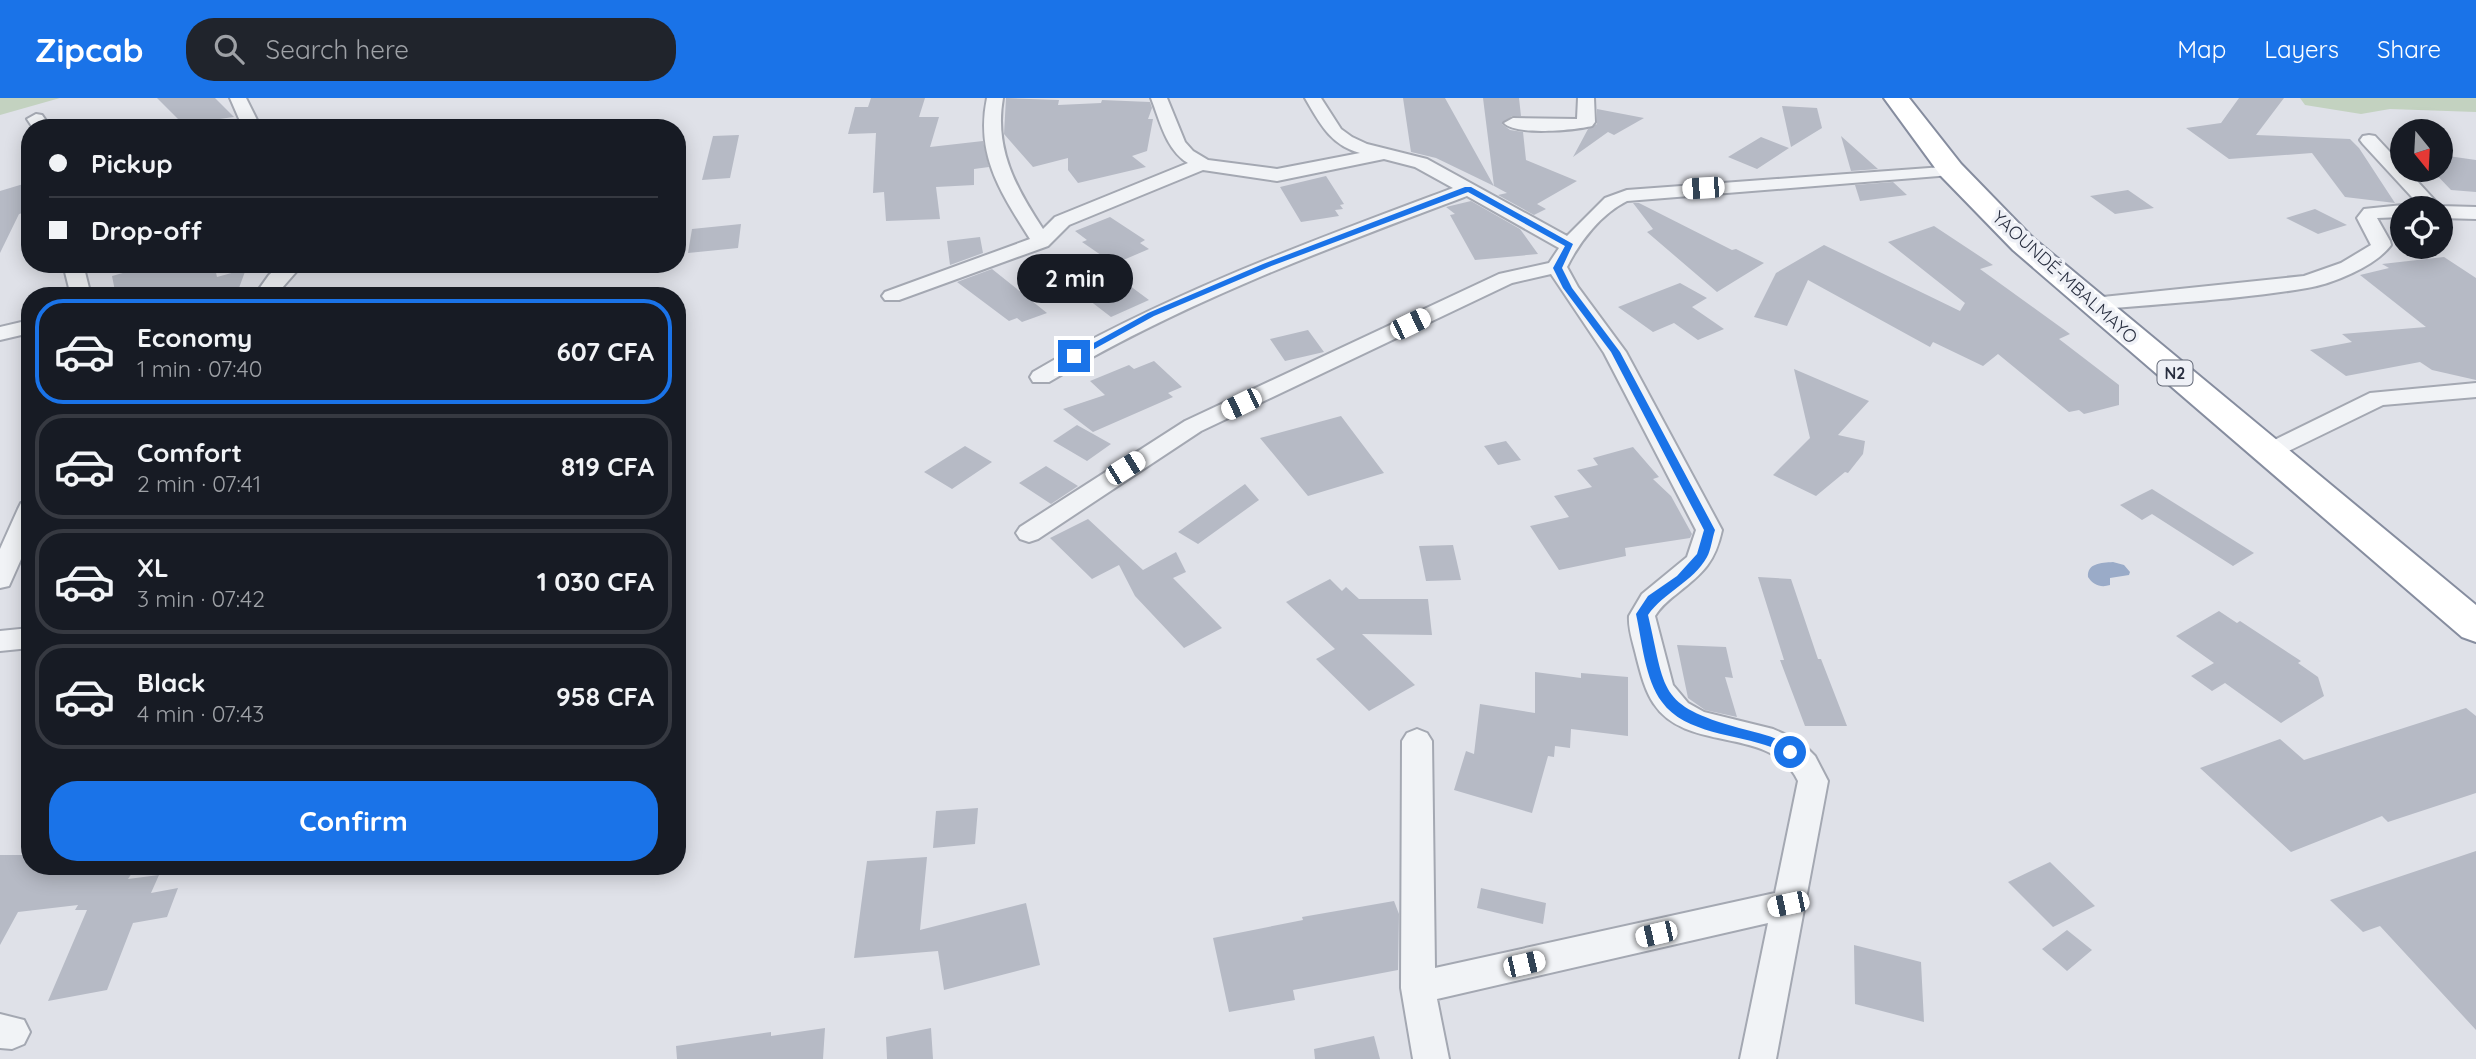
<!DOCTYPE html>
<html lang="en">
<head>
<meta charset="utf-8">
<style>
	:root { --surface:#171b24; --page:#20242c; --text:#f1f3f6; --muted:#9ea1a6; --line:#363941; --accent:#1a73e8 }
	body { margin:0; font-family:Quicksand,sans-serif; background:var(--page); color:var(--text); height:100vh; display:flex; flex-direction:column; font-size:26px; white-space:nowrap }
	* { box-sizing:border-box; margin:0 }
	p { font-size:23px; color:var(--muted) }
	.icon { flex:none; width:38px; height:38px; fill:none; stroke:currentColor; stroke-width:2; stroke-linecap:round; stroke-linejoin:round }
	.map { position:relative; flex:1; overflow:hidden }
	.side { position:absolute; left:21px; top:189px; width:665px; height:588px; display:flex; flex-direction:column; background:var(--surface); border-radius:28px; box-shadow:0 4px 18px #0003 }
	.side>* { flex:none }
	.guide { position:absolute; left:21px; top:21px; width:665px; height:154px; border-radius:28px; box-shadow:0 4px 18px #0003; display:grid; align-content:center; height:154px; padding:0 28px; background:var(--surface) }
	.needle { width:46px; rotate:162deg }
	.tools { position:absolute; left:2390px; top:21px; display:grid; gap:14px }
	.tools a { display:grid; place-items:center; width:63px; height:63px; border-radius:50%; background:var(--surface); box-shadow:0 4px 18px #0003; font-size:35px }
	.end { position:absolute; width:32px; height:32px; margin:-16px; border:9px solid #1a73e8; background:#fff; box-shadow:0 0 0 4px #fff }
	.from { border-radius:50% }
	.bubble { position:absolute; height:49px; border-radius:24px; background:var(--surface); box-shadow:0 4px 18px #0003; font-size:23px; font-weight:700; line-height:49px; text-align:center }
	.car { position:absolute; width:21px; height:42px; margin:-21px -10px; border-radius:9px; box-shadow:0 0 5px 2px #0007; background:linear-gradient(#fff 24%,#345 0 40%,#fff 0 76%,#345 0 86%,#fff 0) }
	.guide b { display:flex; align-items:center; gap:24px; height:66px; font-size:26px }
	.guide b+b { border-top:2px solid var(--line) }
	.guide i { width:18px; height:18px; background:var(--text) }
	ul { padding:12px 0 0; list-style:none }
	li { display:flex; align-items:center; gap:21px; height:105px; margin:0 14px 10px; padding:0 14px; border:4px solid var(--line); border-radius:28px }
	li div { flex:1 }
	li b { display:block; font-size:26px }
	li em { font-style:normal; font-weight:700 }
	li.on { border-color:var(--accent) }
	li>.icon { width:63px; height:63px; stroke-width:1.5 }
	.cta { display:flex; gap:14px; margin-top:auto; padding:14px 28px }
	.cta a { flex:1; height:80px; border-radius:28px; background:var(--accent); color:#fff; font-size:28px; font-weight:700; line-height:80px; text-align:center }
	header { display:flex; align-items:center; gap:42px; box-sizing:border-box; height:98px; padding:0 35px; background:var(--accent); color:#fff }
	header strong { font-size:33px }
	nav { display:flex; gap:38px; margin-inline-start:auto; font-size:24px }
	.search { width:490px; height:63px; background:var(--page); display:flex; align-items:center; gap:18px; box-sizing:border-box; padding:0 24px; border-radius:28px; color:var(--muted); font-size:26px }
	.map>svg:first-child { display:block }
	.green { fill:#c3d2c0 }
	.water { fill:#9aabc8 }
	.building { fill:#b6bac5 }
	.lines { fill:none; stroke-linecap:round; stroke-linejoin:round }
	.minor-casing { stroke:#a4a8b2; stroke-width:4 }
	.trunk-casing { stroke:#868d9f; stroke-width:4 }
	.minor { fill:#f1f3f6; fill-rule:evenodd }
	.trunk { fill:#fff; fill-rule:evenodd }
	.route { fill:#1a73e8 }
	.labels { text-anchor:middle; dominant-baseline:central; stroke-width:7; stroke-linejoin:round; paint-order:stroke }
	.shield { fill:#eef0f6; stroke:#636876; stroke-width:2 }
	.shield-label { font-size:16px; font-weight:bold; fill:#282e3f }
	.street-label { font-size:18px; fill:#282e3f; stroke:#eef0f6 }
</style>
</head>
<body>
<header>
<strong>Zipcab</strong>
<div class="search"><svg class="icon" aria-label="search" viewBox="0 0 24 24"><circle cx="10" cy="10" r="6"/><path d="M15 15l6 6"/></svg>Search here</div>
<nav><a>Map</a><a>Layers</a><a>Share</a></nav>
</header>
<div class="map">
<svg width="2476" height="961" viewBox="0 0 2476 961">
	<rect width="100%" height="100%" fill="#dfe1e8"/>
	<path class="green" d="M0,0H60L0,17Z
		M2300,0H2476V14L2390,11L2361,16L2305,7Z"/>
	<path class="water" d="M2113,464L2124,467L2130,474L2129,477L2110,480V487C2101,490 2093,487 2088,479C2087,465 2101,465 2113,464Z"/>
	<path class="building" d="M157,0H215L234,19L183,26Z
		M871,0H925L919,19H939L930,49L983,43L989,69L974,71V87L936,89L940,121L886,123L884,94L873,95L876,35L848,36L855,9H868Z
		M1006,0L1059,2L1058,7L1101,5L1102,2L1150,4L1152,10L1148,21H1153L1147,53L1132,58L1146,69L1078,85L1068,72V60L1033,69L1004,36Z
		M1403,0H1445L1494,88L1436,60L1411,54Z
		M1483,0H1519L1521,18H1512L1502,26L1510,32L1523,34L1526,62L1577,83L1537,106L1546,111L1534,117L1498,97L1507,95L1494,88Z
		M2239,0H2284L2256,37L2350,41L2359,50L2395,105L2345,99L2312,55L2229,61L2186,30L2221,25Z
		M1782,8L1817,10L1822,30L1791,49Z
		M1597,11L1644,20L1614,37L1608,34L1573,59L1588,31L1597,26Z
		M739,37L730,80L702,82L713,38Z
		M1841,38L1878,71L1851,73Z
		M1761,39L1789,50L1757,71L1728,59Z
		M2441,57L2476,62V94L2451,92L2432,72H2441Z
		M1326,78L1344,106L1340,107L1343,111L1335,112L1339,118L1301,124L1280,89Z
		M30,84V113L19,116L0,155V93Z
		M1893,84L1907,97L1860,103L1855,87Z
		M2128,92L2154,110L2115,116L2090,98Z
		M1471,103L1520,131L1538,156L1475,162L1450,117L1455,116L1446,109Z
		M1633,105H1639L1732,152L1736,151L1764,165L1717,194L1647,134L1653,131Z
		M2315,111L2347,127L2318,136L2286,120Z
		M1110,119L1145,142L1140,145L1149,151L1114,166L1082,144L1087,142L1075,133Z
		M741,126L738,150L688,155L692,131Z
		M1934,128L1993,167L1980,171L2070,236L2059,241L2119,287V307L2084,316L2079,312L2069,314L1998,256L1983,268L1933,244L1930,249L1808,182L1787,228L1754,219L1776,175L1824,147L1960,213L1965,205L1888,144Z
		M980,139L983,155L950,167L947,143Z
		M2444,159L2476,180V282L2432,272L2420,264L2346,278L2310,252L2352,244L2342,236L2426,229L2360,177L2389,170L2382,166Z
		M155,166H214L217,179L246,171L236,198H146L144,191L116,198L112,178Z
		M992,171L1047,215L1022,224L1017,220L1009,223L957,184Z
		M1110,173L1149,202L1111,219L1072,189Z
		M1680,185L1707,200L1692,209L1724,231L1698,242L1674,225L1653,234L1618,209Z
		M1308,232L1324,254L1285,263L1270,241Z
		M1154,263L1182,289L1168,295L1173,299L1093,334L1063,311L1105,297L1090,283L1129,267L1134,271Z
		M1794,271L1869,303L1838,337L1865,343L1863,356L1848,375L1845,374L1816,398L1773,377L1810,340Z
		M1341,318L1384,375L1308,398L1260,340Z
		M1077,327L1111,346L1087,363L1053,343Z
		M1506,343L1521,362L1498,367L1484,348Z
		M965,348L992,364L952,391L924,374Z
		M1633,349L1659,379L1653,381L1671,398L1692,436L1690,440L1625,450L1626,458L1559,472L1530,428L1569,419L1554,398L1592,389L1577,372L1598,367L1593,360Z
		M1046,368L1078,388L1051,406L1019,385Z
		M1245,386L1259,402L1198,446L1178,434Z
		M2152,391L2254,455L2233,468L2152,416L2142,422L2120,407Z
		M1088,421L1143,472L1176,454L1186,474L1173,480L1222,530L1184,550L1135,498L1119,467L1092,481L1050,440Z
		M1453,447L1461,482L1426,483L1419,448Z
		M1758,479L1791,481L1818,561H1821L1847,628H1805L1780,562H1784Z
		M1330,481L1342,493L1346,489L1359,501H1428L1432,537L1362,536L1415,587L1369,613L1316,561L1335,551L1286,504Z
		M2219,513L2237,525L2240,523L2301,563L2298,565L2318,579L2324,598L2281,625L2225,585L2212,593L2191,578L2214,565L2176,538Z
		M1677,547L1726,549L1733,580L1725,579L1737,619L1705,612L1688,600Z
		M1535,574L1581,580V575L1628,579V638L1571,631L1570,650L1555,648L1554,659L1548,658L1532,715L1454,692L1466,653L1474,656L1480,606L1535,615Z
		M2466,610L2476,618V695L2388,724L2382,718L2291,754L2200,670L2280,641L2304,662Z
		M978,710L975,746L933,750L936,713Z
		M2476,753V932L2380,828L2363,834L2330,802Z
		M0,757H30V768H95L91,777L132,775L128,781L159,777L151,795L178,790L167,819L133,825L107,892L48,903L87,812H75L78,807L18,814L0,847Z
		M927,759L920,832L1026,805L1040,867L944,892L938,853L854,860L867,763Z
		M2050,764L2095,808L2053,829L2008,784Z
		M1481,790L1546,805L1543,826L1477,810Z
		M1394,803L1399,816L1398,872L1293,892L1295,902L1229,914L1213,840L1303,822L1302,819Z
		M2067,832L2092,852L2067,873L2042,851Z
		M1854,847L1921,864L1924,924L1855,906Z
		M825,930L823,961H677L676,948L771,934V938Z
		M931,930L933,961H887L886,939Z
		M1374,938L1380,961H1315L1314,951Z"/>
	<g class="lines">
		<defs>
			<path id="minor" d="M230,0H246L261,30H243Z
				M987,0H1003C994,51 1016,90 1043,131L1055,119L1188,65C1166,52 1160,23 1151,0H1167L1185,44L1193,53L1208,62L1277,71L1360,55C1330,47 1319,24 1305,0H1321L1341,31L1352,39L1367,46L1427,61L1567,138L1605,100L1627,92L1957,68L1960,72L1957,76L1951,77L1627,103C1601,116 1580,143 1567,169L1578,189L1626,254L1722,432C1715,464 1704,474 1679,494C1670,501 1661,508 1655,518L1673,587L1688,605L1704,614L1773,631L1800,643L1815,658L1828,683L1776,961H1740L1768,825L1437,901L1449,961H1413L1401,890L1402,643L1407,635L1417,631L1427,635L1432,643L1435,870L1775,795L1798,683C1772,627 1687,656 1654,606C1645,593 1641,576 1637,561C1634,547 1628,532 1629,518L1642,496L1687,459L1696,432L1604,255L1551,176L1512,185L1201,333L1038,441L1029,444L1020,441L1016,435L1020,429L1185,323L1499,176L1549,165L1559,150L1467,98C1323,152 1181,205 1049,284H1033L1030,279L1033,274C1166,196 1309,144 1453,90L1415,69L1384,61L1277,83L1203,72L1069,127L1048,148L899,202H885L882,198L885,194L1030,141C1001,95 975,57 987,0Z
				M1578,0H1594L1595,24L1592,28C1575,32 1516,38 1504,25L1513,20L1577,21Z
				M36,16L42,17L51,30H33L27,21Z
				M2369,37L2375,38L2403,68V72H2407L2440,108L2476,109V121L2441,120V110H2422L2363,46L2360,42L2363,38Z
				M2403,107L2411,110H2403V119L2377,120L2390,143L2391,147C2376,168 2332,186 2307,190C2238,202 2163,205 2093,212L2086,210L2083,206L2086,202L2093,200L2304,178L2341,165L2371,147L2357,120L2364,111Z
				M63,166H83L91,198H71Z
				M281,166H303L275,198H254L269,177Z
				M30,222V235L0,242V229Z
				M2476,285V299L2383,307L2276,359L2268,362L2260,359L2256,354L2260,349L2370,295Z
				M30,403V441L9,488L0,490V451L18,411L21,405Z
				M30,530V550L0,553V533Z
				M0,916L24,922L30,934L24,946L12,951L0,950Z"/>
			<path id="trunk" d="M1884,0H1909L1961,66L2033,140L2476,507V544L2462,539L2013,152L1941,78Z"/>
		</defs>
		<use href="#minor" class="minor-casing"/>
		<use href="#trunk" class="trunk-casing"/>
		<use href="#minor" class="minor"/>
		<use href="#trunk" class="trunk"/>
	</g>
	<path class="route" d="M1465,89H1471L1573,146L1562,170L1572,190L1620,254L1715,432C1712,441 1711,452 1707,459C1693,484 1664,494 1648,517C1666,593 1657,607 1739,630C1759,635 1778,639 1794,650V657L1790,659C1783,656 1778,651 1771,649C1737,636 1685,636 1662,604C1645,582 1642,543 1636,516L1648,498L1677,478L1697,456L1704,432L1611,254L1563,190L1553,170L1565,148L1468,94L1269,169L1154,218L1078,260L1070,258L1148,215L1263,166Z"/>
	<g class="labels">
		<rect class="shield" x="2157.5" y="262.5" width="35" height="25" rx="5"/>
		<g class="shield-label">
			<text x="2175" y="275">N2</text>
		</g>
		<g class="street-label">
			<text transform="translate(2065 179) rotate(42)">YAOUNDÉ-MBALMAYO</text>
		</g>
	</g>
</svg>
<div class="tools">
<a><svg class="needle" viewBox="-14 -14 28 28"><path d="M0-13l5 13h-10z" fill="#e53935"/><path d="M0 13l5-13h-10z" fill="#9ea1a6"/></svg></a>
<a><svg class="icon" aria-label="locate" viewBox="0 0 24 24"><circle cx="12" cy="12" r="6"/><path d="M12 2v4M12 18v4M2 12h4M18 12h4"/></svg></a>
</div>
<i class="end from" style="left:1790px;top:654px"></i>
<i class="end" style="left:1074px;top:258px"></i>
<div class="bubble" style="left:1017px;top:156px;width:116px">2 min</div>
<i class="car" style="left:1703px;top:90px;rotate:266deg"></i>
<i class="car" style="left:1410px;top:226px;rotate:64deg"></i>
<i class="car" style="left:1241px;top:306px;rotate:244deg"></i>
<i class="car" style="left:1125px;top:370px;rotate:58deg"></i>
<i class="car" style="left:1788px;top:806px;rotate:258deg"></i>
<i class="car" style="left:1656px;top:836px;rotate:257deg"></i>
<i class="car" style="left:1524px;top:866px;rotate:77deg"></i>
<div class="guide">
<b><i class="from"></i>Pickup</b>
<b><i></i>Drop-off</b>
</div>
<section class="side">
<ul>
<li class="on"><svg class="icon" aria-label="car" viewBox="0 0 24 24"><path d="M5 17H2v-5l4-1 3-4h7l3 4 3 1v5h-3M9 17h6M6 11h13"/><circle cx="7" cy="17" r="2"/><circle cx="17" cy="17" r="2"/></svg><div><b>Economy</b><p>1 min · 07:40</p></div><em>607 CFA</em></li>
<li><svg class="icon" aria-label="car" viewBox="0 0 24 24"><path d="M5 17H2v-5l4-1 3-4h7l3 4 3 1v5h-3M9 17h6M6 11h13"/><circle cx="7" cy="17" r="2"/><circle cx="17" cy="17" r="2"/></svg><div><b>Comfort</b><p>2 min · 07:41</p></div><em>819 CFA</em></li>
<li><svg class="icon" aria-label="car" viewBox="0 0 24 24"><path d="M5 17H2v-5l4-1 3-4h7l3 4 3 1v5h-3M9 17h6M6 11h13"/><circle cx="7" cy="17" r="2"/><circle cx="17" cy="17" r="2"/></svg><div><b>XL</b><p>3 min · 07:42</p></div><em>1 030 CFA</em></li>
<li><svg class="icon" aria-label="car" viewBox="0 0 24 24"><path d="M5 17H2v-5l4-1 3-4h7l3 4 3 1v5h-3M9 17h6M6 11h13"/><circle cx="7" cy="17" r="2"/><circle cx="17" cy="17" r="2"/></svg><div><b>Black</b><p>4 min · 07:43</p></div><em>958 CFA</em></li>
</ul>
<div class="cta"><a>Confirm</a></div>
</section>
</div>
</body>
</html>
